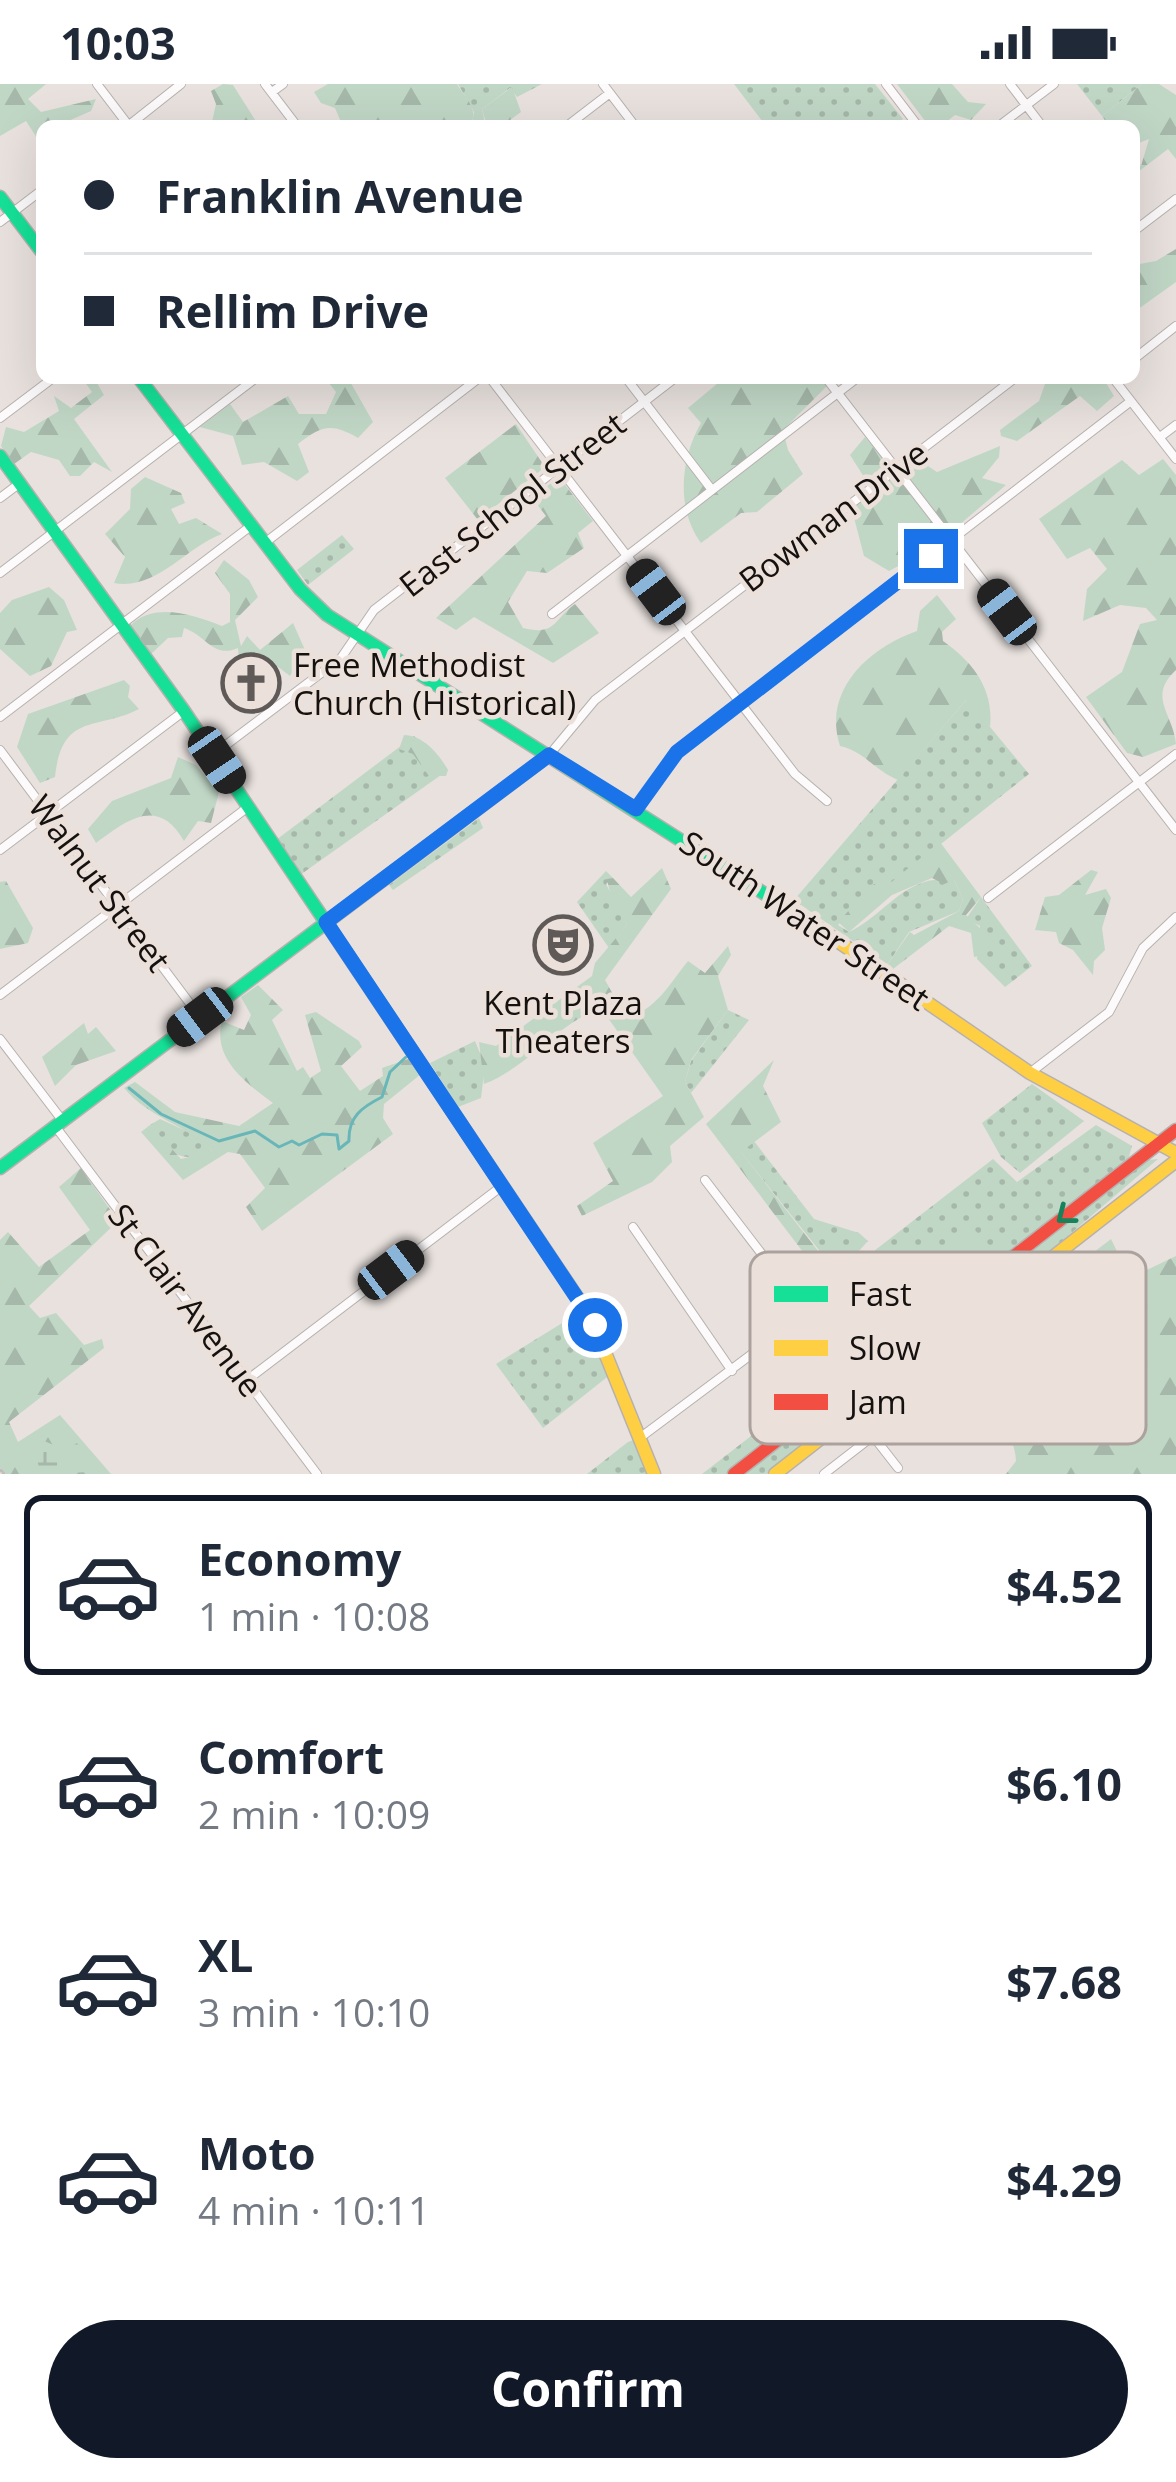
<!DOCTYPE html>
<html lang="en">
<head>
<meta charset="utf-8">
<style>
	:root { --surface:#fff; --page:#f2f2f3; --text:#1f2937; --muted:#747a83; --line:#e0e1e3; --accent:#111827 }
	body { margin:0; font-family:"Open Sans",sans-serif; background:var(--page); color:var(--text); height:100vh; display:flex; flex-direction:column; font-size:45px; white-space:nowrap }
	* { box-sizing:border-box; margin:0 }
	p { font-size:39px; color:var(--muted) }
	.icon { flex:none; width:66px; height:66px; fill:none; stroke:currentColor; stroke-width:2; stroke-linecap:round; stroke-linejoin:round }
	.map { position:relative; height:1390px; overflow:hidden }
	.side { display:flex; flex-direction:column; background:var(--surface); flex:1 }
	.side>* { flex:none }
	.guide { position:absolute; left:36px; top:36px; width:1104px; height:264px; border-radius:18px; box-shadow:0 12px 48px #0002; display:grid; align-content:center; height:264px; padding:0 48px; background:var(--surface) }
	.end { position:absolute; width:54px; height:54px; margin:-27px; border:15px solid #1a73e8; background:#fff; box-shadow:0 0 0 6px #fff }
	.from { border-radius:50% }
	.car { position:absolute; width:36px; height:72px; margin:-36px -18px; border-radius:15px; box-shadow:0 0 9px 3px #0007; background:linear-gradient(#222 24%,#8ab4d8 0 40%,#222 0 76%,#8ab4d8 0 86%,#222 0) }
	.guide b { display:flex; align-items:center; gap:42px; height:114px; font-size:45px }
	.guide b+b { border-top:3px solid var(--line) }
	.guide i { width:30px; height:30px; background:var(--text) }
	ul { padding:21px 0 0; list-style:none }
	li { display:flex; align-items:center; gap:36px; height:180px; margin:0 24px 18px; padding:0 24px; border:6px solid transparent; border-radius:18px }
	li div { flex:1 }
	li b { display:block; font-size:45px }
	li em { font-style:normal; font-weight:700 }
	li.selected { border-color:var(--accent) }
	li>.icon { width:108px; height:108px; stroke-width:1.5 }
	.primary-button { display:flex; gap:24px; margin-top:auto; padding:24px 48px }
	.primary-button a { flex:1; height:138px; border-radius:72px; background:var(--accent); color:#fff; font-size:48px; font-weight:700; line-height:138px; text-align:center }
	.status { display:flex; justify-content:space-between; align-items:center; height:84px; padding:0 60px; background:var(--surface); direction:ltr }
	.status svg { height:33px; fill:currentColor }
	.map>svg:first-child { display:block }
	.grass { fill:url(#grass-dots) }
	.forest { fill:url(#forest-firs) }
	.wetland { fill:url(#wetland-marsh) }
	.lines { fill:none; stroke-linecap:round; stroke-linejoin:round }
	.stream { stroke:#69b6b9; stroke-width:3 }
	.street-casing { stroke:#b6b1af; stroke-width:10 }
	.fast-casing { stroke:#b6b1af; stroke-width:15 }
	.slow-casing { stroke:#b6b1af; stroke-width:15 }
	.jam-casing { stroke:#b6b1af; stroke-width:15 }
	.street { stroke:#fcfafa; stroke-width:8 }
	.fast { stroke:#16e098; stroke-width:12 }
	.slow { stroke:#ffcf43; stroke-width:12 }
	.jam { stroke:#f24e42; stroke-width:12 }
	.rail-casing { stroke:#c0bebd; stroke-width:8 }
	.rail { stroke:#ece0da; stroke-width:3; stroke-dasharray:9; stroke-linecap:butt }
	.oneway { stroke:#16835a }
	.route { stroke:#1a73e8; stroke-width:15 }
	.labels { text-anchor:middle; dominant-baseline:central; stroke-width:9; stroke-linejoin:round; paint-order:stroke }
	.street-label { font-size:33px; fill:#15110f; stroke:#ece0da }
	.poi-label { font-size:33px; fill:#15110f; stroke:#ece0da; text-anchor:start }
	.key { fill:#ece0da; stroke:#aca29d; stroke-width:3 }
	.key-label { font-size:33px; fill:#15110f }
</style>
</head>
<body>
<div class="status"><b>10:03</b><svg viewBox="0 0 49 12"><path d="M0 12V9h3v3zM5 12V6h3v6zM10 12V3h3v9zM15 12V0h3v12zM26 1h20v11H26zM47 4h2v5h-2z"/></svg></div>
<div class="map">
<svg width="1176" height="1390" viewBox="0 0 1176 1390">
	<defs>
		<pattern id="grass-dots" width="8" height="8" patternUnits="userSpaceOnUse" patternTransform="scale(3)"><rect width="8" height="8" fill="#c1d7c6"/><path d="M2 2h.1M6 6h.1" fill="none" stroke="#a5b8a9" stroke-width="1.8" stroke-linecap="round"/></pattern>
		<pattern id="forest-firs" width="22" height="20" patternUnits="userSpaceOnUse" patternTransform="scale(3)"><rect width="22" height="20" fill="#c1d7c6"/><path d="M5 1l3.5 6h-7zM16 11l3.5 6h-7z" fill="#a5b8a9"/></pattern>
		<pattern id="wetland-marsh" width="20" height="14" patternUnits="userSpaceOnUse" patternTransform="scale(3)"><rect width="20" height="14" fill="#c1d7c6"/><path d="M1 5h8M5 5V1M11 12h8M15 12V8" fill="none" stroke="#a5b8a9"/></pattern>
	</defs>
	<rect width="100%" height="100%" fill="#e8e1de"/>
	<path class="grass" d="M458,0H542L517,13L510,4L482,25L485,39L472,40L474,28Z
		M734,0H875L903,35L894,42H766Z
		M1077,0H1142L1102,32Z
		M342,451L354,465L308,501L297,486Z
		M967,615L1029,690L883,806L874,801L838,841L849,848C887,830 905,789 954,796L963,815L959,827L909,848L887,881L794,816Z
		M414,652L448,686L300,791L276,756Z
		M479,734L483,744L393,806L389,801Z
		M606,787L613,794L606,800L627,841L609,864L577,818Z
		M981,813L1032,882L1005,903L977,875L980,842L966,835Z
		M728,926L749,936L691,1009L685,998L691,977Z
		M475,957L485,981L481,1014L458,1023L430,979Z
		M1032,1000L1084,1037L1020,1089L1001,1073L982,1039Z
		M160,1035L197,1052L213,1068C179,1080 169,1070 150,1041Z
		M1096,1041L1132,1062L1128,1076L726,1390H702L871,1259L836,1210L874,1167L993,1075L1017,1098Z
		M754,1057L814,1135L859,1149L868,1157L838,1190L740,1067Z
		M1158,1075L1035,1180L766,1390H745L1148,1076Z
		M580,1228L611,1290L543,1344L496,1280Z
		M636,1355L649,1390H587L628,1358Z"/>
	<path class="forest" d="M0,0H46L28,15L41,28L96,15L91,27L57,42H42V52L37,54L26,37L0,52Z
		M223,0L233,1L259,42H211L216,20L211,7Z
		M328,0H457C465,14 481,27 469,42L341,38L335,24L321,19L314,8Z
		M897,0H952L968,18L986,20L971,36L955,31L941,42H929Z
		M1142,0H1159L1176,11V75L1168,65L1134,91V75L1141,82L1149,55L1134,61V42H1109L1102,32Z
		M512,3L521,28L502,42H487L482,25Z
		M1176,165V198L1134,228V181L1156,177Z
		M82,294H94L104,311L74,335L112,388L94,378L80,392H70L59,376L31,368L14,380L1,362L6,343L24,348L59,327L54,312L71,324L92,308Z
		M325,294H348L373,338L358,354C332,339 322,341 298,360L309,388L297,397L264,378L242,381L233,352L200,343L230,320L243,338L288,312L299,330H326L336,308Z
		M724,294H821L827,302L783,346L788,366L803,390L757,428L741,429L701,459C676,425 680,375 701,339L688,324Z
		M1047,294H1103L1114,312L1097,327L1080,312L1017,357L1001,352L1000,346L1039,317Z
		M516,340L545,383L478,436L445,394Z
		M865,353L892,384L922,378L937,388L1000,362L999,373L982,394L1006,401L931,465L889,487L864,472L851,422L864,393L850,371Z
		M1163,375L1176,391V586C1147,613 1173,629 1176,660L1143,673L1127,669L1086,613L1122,588L1140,540L1157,536L1146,524L1120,521L1083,537L1087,505L1107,485L1090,464L1067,475L1039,435L1122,376L1139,391Z
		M145,393L181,409L185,419L171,425L179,440L196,434L222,450C186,463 156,507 114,499L125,473L105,450L130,425L131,405Z
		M559,393L593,437L578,449L584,464L547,489L527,487L508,518L523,544C556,552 553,536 575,520L599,549L553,579L474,533L456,546L436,534L546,432L532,414Z
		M224,476L249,496L258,513L235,536L241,562L247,552L260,566L293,539L305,566L290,592L265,573L261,580L267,592L262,595L239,582L238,564C213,575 206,551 184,544L182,553L168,554L150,571L130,542C153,517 194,531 222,542L230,538V510L215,489Z
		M49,503L64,516L77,546L67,548L51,582L30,592L0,565V529L12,516Z
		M937,511L956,535L942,548L943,557C973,578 994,605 990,643L966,616L898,696C874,686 864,667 840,662C822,607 868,564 917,547L920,527Z
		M124,596L130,602L128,613L139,625C96,647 62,628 55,693L40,699L17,663L28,630Z
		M404,651C423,651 439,670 448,686L446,692H429L413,670L399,665Z
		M178,673L196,681L219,708L211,739L198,737L184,757C159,713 129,734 96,759L88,745L112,717L171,694Z
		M940,758L981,813L966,831L982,846L980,872L974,873L971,849L949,842L893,885L887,881L910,848L914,851L959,827L963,815L954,796L944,800L932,794L892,811L849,848L838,838L874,800L883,805Z
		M662,784L671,805L605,896L626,933C654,929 671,898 688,877L705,889L728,862L731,871L718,892L728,926L691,976L685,998L704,1033L670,1062L672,1078L652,1098L582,1132L577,1122L613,1097L593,1059L663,1012L601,924C556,940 530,982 484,1000L479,958L496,962L592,892L595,879L627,841L611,814L607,795L613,794L631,813Z
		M1091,786L1098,788L1085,811L1106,805L1111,814L1102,844L1105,866L1094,877L1093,891L1073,866L1059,859L1056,848L1035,846L1045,813L1059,811Z
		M6,797L33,844L28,859L0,865V798Z
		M258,901L283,926L272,936L297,987L303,983L310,994L321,987L305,931L316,928L359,957L362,963L341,982L360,1007L383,992L382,984L411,974L421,990L384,1020L383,1034L393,1050L262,1147L246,1123L265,1104L240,1070L228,1068L183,1096L141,1048L150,1041L181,1075L212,1067C185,1040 149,1034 124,1004L135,998L175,1028L239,1042L273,1019C246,999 212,975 222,937L244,946L251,931L241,913Z
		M84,939L88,950L96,943L116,967L76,981L55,1002L42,973Z
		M774,976L763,1002L781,1038L741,1068L836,1190L828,1201L706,1040Z
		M81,1084L118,1137L29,1222L40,1234L56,1229L84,1261L102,1255L104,1264L9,1338L18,1358L60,1331L111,1390H5L0,1384V1156L8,1148L39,1183L90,1146L59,1103Z
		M970,1141L993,1165L954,1193L956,1169L947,1156Z
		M1111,1155L1130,1194L1176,1172V1390H1006L1016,1377C1014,1343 996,1350 971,1336L966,1324L974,1309L955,1303L947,1281Z"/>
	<path class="wetland" d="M42,1356L65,1366L77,1359L93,1380L91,1388L40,1390L36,1368Z"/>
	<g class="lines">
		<path class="stream" d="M129,1004L161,1030L219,1057L255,1047L279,1063L292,1057L299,1061L322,1050L337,1051L339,1065L349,1057C348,1033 362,1023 382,1013L390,988L406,973"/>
		<defs>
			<path id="street" d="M97,0L129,42
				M265,0L297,42
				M603,0L635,42
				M886,0L918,42
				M1010,0L1042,42
				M272,8L283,0
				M128,42L181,0
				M567,42L610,9
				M999,42L1054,0
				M0,138L42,106
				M1134,147L1176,115
				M1134,275L1176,242
				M490,294L795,690L827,717
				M626,294L712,406
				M826,294L1176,746
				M1113,294L1176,375
				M0,334L53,294
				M1160,353L1176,341
				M0,414L20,399
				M266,458L479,294
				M0,489L256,294
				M552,530L857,294
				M0,633L252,441
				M0,666L200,933
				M214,670L341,574L374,526L675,294
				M550,670L595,616L1015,294
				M637,724L677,668L1131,317
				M0,766L184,627
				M988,814L1176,670
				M0,911L248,723
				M0,955L62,1036
				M1031,988L1109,928L1143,864L1176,833
				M55,1042L317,1390
				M705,1096L807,1229
				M633,1143L732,1287
				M247,1296L502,1102
				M641,1353L824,1216L848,1183
				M824,1390L873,1352L898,1384"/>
			<path id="fast" d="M0,113L42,168
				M139,294L300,505L327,531L820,845
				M0,372L184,627L591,1234
				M0,1084L549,671"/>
			<path id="slow" d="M820,845L1030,989L1176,1069
				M591,1234L654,1390
				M775,1390L1176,1077"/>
			<path id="jam" d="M734,1390L1176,1046"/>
		</defs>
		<use href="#street" class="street-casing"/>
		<use href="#fast" class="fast-casing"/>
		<use href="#slow" class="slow-casing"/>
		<use href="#jam" class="jam-casing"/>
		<use href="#street" class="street"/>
		<use href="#fast" class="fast"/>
		<use href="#slow" class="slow"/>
		<use href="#jam" class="jam"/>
		<defs>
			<path id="rail" d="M0,1389L1,1390"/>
		</defs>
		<use href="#rail" class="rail-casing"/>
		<use href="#rail" class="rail"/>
	</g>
	<defs><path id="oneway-chevron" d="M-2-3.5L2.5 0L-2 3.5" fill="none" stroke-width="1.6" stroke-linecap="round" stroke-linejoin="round" transform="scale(3)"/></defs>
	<use class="oneway" href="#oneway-chevron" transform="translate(1065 1132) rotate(142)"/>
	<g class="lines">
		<path class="route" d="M595,1241L326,838L549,671L636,725L677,668L931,472"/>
	</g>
	<defs>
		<symbol id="church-ring" viewBox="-11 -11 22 22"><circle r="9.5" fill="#ece0da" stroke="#5f5a57" stroke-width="1.5"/><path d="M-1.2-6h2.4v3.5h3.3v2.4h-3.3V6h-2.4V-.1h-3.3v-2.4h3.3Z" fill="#5f5a57"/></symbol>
		<symbol id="theatre-ring" viewBox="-11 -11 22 22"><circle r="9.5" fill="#ece0da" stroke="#5f5a57" stroke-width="1.5"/><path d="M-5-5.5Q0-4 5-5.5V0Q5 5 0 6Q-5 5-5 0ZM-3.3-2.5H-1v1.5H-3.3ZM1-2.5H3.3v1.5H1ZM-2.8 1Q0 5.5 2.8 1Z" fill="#5f5a57"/></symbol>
	</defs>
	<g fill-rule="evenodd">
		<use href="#church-ring" x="218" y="566" width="66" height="66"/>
		<use href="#theatre-ring" x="530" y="828" width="66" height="66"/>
	</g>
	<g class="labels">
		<g class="street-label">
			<text transform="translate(512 420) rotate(-38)">East School Street</text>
			<text transform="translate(833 432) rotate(-37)">Bowman Drive</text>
			<text transform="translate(100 799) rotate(53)">Walnut Street</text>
			<text transform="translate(805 836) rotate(34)">South Water Street</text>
			<text transform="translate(186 1216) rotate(53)">St Clair Avenue</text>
		</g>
		<g class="poi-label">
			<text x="293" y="580">Free Methodist<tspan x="293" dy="38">Church (Historical)</tspan></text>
			<text x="563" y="918" text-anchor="middle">Kent Plaza<tspan x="563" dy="38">Theaters</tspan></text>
		</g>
	</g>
	<rect x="750" y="1168" width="396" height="192" rx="18" class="key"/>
	<rect x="774" y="1202" width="54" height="16" fill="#16e098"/>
	<rect x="774" y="1256" width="54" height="16" fill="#ffcf43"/>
	<rect x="774" y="1310" width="54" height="16" fill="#f24e42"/>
	<g class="key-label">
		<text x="849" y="1222">Fast</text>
		<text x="849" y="1276">Slow</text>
		<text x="849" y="1330">Jam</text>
	</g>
</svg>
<i class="end from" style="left:595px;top:1241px"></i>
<i class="end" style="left:931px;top:472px"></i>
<i class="car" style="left:656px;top:508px;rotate:323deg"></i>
<i class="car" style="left:1007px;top:528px;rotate:323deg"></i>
<i class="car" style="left:217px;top:676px;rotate:146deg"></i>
<i class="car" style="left:200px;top:933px;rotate:233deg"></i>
<i class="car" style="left:391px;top:1186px;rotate:53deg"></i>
<div class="guide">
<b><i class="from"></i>Franklin Avenue</b>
<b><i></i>Rellim Drive</b>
</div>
</div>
<section class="side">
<ul>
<li class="selected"><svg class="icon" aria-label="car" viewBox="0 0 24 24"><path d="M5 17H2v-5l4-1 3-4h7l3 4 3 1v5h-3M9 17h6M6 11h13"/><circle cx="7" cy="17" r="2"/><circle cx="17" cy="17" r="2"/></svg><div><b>Economy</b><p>1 min · 10:08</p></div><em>$4.52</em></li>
<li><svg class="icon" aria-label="car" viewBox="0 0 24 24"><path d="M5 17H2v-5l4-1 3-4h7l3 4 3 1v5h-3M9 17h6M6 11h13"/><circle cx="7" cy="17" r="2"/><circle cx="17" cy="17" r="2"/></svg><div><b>Comfort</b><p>2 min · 10:09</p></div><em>$6.10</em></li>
<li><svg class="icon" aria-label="car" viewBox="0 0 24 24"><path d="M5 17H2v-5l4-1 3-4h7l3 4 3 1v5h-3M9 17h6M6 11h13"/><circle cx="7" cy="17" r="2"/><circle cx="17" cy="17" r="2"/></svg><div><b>XL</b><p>3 min · 10:10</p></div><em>$7.68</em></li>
<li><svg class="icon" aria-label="car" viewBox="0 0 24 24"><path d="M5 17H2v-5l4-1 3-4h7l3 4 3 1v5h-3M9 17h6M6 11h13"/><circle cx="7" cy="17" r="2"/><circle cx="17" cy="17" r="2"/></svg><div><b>Moto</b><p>4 min · 10:11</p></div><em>$4.29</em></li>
</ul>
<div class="primary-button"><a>Confirm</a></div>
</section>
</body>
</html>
